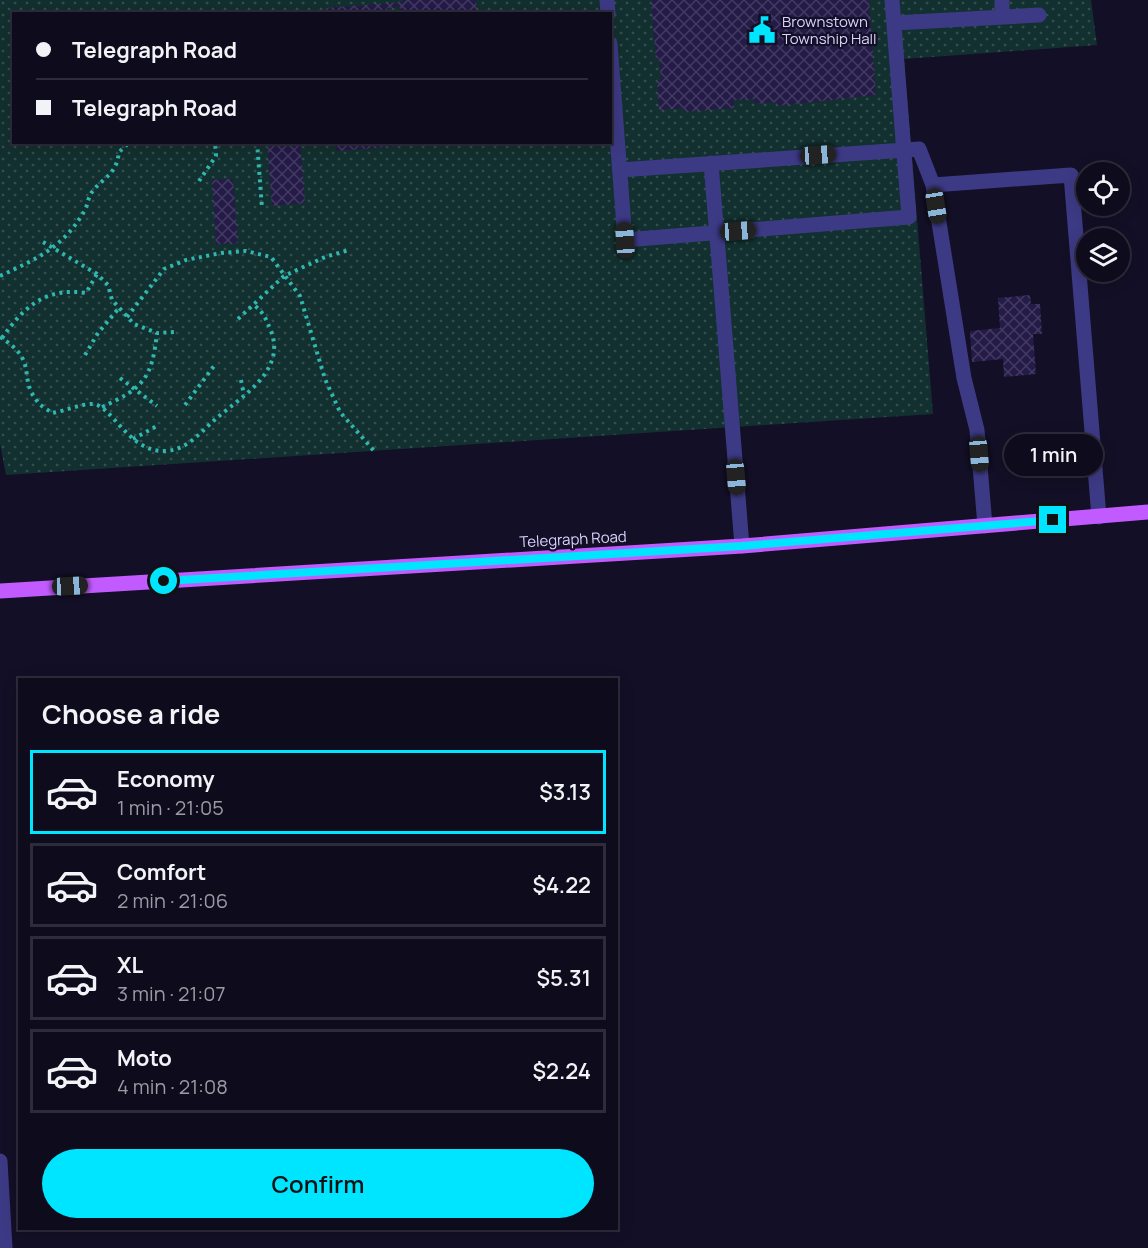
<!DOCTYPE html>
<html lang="en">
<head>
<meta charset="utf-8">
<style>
	:root { --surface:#0e0b1c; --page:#171425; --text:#f1f3f6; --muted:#9b9ba3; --line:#2e2b3b; --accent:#00e5ff }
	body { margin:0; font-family:Manrope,sans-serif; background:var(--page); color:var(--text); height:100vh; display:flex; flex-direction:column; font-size:22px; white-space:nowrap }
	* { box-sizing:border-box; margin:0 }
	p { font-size:20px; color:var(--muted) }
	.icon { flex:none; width:33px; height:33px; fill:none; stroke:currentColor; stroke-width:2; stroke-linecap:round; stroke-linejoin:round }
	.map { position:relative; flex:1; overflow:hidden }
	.drawer { position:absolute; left:18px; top:678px; width:600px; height:552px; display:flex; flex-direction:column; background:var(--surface); border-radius:0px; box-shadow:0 3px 15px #0003,0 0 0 2px var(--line) }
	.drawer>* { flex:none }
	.banner { position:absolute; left:12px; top:12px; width:600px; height:132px; border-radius:0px; box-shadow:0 3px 15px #0003,0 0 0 2px var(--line); display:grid; align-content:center; height:132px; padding:0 24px; background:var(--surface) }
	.controls { position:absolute; left:1076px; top:162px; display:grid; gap:12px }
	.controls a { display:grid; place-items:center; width:54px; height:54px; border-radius:50%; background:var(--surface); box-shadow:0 3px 15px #0003,0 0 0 2px var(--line); font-size:30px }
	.end { position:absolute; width:27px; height:27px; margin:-14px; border:8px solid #00e5ff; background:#111; box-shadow:0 0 0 3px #111 }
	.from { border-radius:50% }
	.bubble { position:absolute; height:42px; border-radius:21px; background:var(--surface); box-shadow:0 3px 15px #0003,0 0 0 2px var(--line); font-size:20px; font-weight:600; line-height:42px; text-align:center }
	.car { position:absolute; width:18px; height:36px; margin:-18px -9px; border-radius:8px; box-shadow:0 0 4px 2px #0007; background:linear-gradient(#222 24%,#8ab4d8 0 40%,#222 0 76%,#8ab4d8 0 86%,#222 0) }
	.banner b { display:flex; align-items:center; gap:21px; height:57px; font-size:22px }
	.banner b+b { border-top:2px solid var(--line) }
	.banner i { width:15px; height:15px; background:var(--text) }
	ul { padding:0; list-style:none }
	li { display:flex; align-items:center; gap:18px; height:84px; margin:0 12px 9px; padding:0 12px; border:3px solid var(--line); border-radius:0px }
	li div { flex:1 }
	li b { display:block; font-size:22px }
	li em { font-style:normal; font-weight:600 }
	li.current { border-color:var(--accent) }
	li>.icon { width:54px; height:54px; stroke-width:1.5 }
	h2 { padding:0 24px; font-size:27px; line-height:72px }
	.button { display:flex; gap:12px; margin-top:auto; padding:12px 24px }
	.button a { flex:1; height:69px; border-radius:36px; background:var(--accent); color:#111; font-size:24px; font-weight:600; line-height:69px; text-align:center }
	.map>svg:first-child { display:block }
	.park { fill:url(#park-dots); fill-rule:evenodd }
	.building { fill:url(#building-cross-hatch) }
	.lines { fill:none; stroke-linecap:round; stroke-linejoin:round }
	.path { stroke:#2fb8b0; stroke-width:4; stroke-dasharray:3 4.5; stroke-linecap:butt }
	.minor { stroke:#3d3a85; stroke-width:15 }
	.major { stroke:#c25bff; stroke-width:15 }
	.route { stroke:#00e5ff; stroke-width:8 }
	.labels { text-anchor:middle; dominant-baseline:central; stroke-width:4.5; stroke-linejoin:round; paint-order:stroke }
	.poi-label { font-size:15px; fill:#d9d4ff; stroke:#130f26; text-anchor:start }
	.street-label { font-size:15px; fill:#d9d4ff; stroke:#130f26 }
</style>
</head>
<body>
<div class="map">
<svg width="1148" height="1248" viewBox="0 0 1148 1248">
	<defs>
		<pattern id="park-dots" width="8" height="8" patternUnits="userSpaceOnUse" patternTransform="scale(1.5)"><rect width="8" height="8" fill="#12302f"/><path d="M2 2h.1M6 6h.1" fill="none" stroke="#344d4e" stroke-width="1.8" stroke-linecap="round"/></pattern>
		<pattern id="building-cross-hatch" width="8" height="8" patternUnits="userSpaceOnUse" patternTransform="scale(1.5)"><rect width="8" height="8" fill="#241b47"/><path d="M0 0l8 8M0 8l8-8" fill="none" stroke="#433b63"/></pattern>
	</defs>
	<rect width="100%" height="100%" fill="#130f26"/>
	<path class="park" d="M0,0H1091L1097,45L904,59L933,414L6,475L0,444ZM14,14H610V142H14Z"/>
	<path class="building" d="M402,0H476L477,14H400V7L387,8L388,14H327L326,8L403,2Z
		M655,0H869L876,95L777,106V102L754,104V99L734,100V108L684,112V108L659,110L657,80H661L659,58L656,59L651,1Z
		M267,142H300L305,203L272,206Z
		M335,142H423V144L336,151Z
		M233,179L238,243L216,244L212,180Z
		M1030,295L1031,304H1040L1042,334H1033L1036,374L1004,377L1003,359L972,362L970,331L1000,328L998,298Z"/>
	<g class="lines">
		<path class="path" d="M257,142L262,208
			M199,181L216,156L215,142
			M43,242L97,274L108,285L112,300L134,324L157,333L174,332
			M0,276C38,258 63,248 85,210C88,204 88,197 92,192C104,176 116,176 119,152L130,142
			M127,317L164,269L186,260L221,253L246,251L271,257L300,296L325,379L340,412L375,452
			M238,319L284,276L325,257L349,250
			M0,337C40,362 17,376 37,401C40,406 47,409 52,413C65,411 80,404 92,404C112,404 128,453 166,451C188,450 202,430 218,417C244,395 286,370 271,331C266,319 264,313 254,305
			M2,338C24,307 45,287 86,293L97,274
			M85,355L98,333L119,308
			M120,378L157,406
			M241,380L244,395
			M185,405L214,366
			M102,407C144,388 152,378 157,333
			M133,439L157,426"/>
		<path class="minor" d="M607,0L608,14
			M1002,0V17
			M894,23L1039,15
			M610,44L625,240L909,217L892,0
			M711,163L742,546
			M620,170L919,149L933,185
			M985,526L977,430L964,378L933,185L1071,175L1099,517
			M0,1161L5,1248"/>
		<path class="major" d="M0,591L742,546L1148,512"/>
	</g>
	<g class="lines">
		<path class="route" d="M164,581L742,546L1053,520"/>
	</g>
	<defs>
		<symbol id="civic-bare" viewBox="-9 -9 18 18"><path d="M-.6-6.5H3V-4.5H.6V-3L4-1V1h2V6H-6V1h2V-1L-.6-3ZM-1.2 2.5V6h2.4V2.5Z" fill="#00e5ff" stroke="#130f26" stroke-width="2.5" paint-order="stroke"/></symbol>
	</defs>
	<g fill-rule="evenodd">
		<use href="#civic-bare" x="743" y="11" width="38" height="38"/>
	</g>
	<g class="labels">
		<g class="poi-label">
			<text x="782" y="21">Brownstown<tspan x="782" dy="17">Township Hall</tspan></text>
		</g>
		<g class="street-label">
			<text transform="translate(573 539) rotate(-3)">Telegraph Road</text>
		</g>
	</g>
</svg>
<div class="controls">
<a><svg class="icon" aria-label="locate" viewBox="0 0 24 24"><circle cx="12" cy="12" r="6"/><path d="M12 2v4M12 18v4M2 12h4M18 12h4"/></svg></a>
<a><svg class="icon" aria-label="layers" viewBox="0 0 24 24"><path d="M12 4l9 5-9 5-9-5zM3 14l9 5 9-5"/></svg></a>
</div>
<i class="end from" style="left:164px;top:581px"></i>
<i class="end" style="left:1053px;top:520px"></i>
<div class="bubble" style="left:1004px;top:434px;width:99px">1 min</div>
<i class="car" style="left:818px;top:155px;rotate:86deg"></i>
<i class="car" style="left:936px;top:206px;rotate:171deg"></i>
<i class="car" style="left:738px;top:231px;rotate:86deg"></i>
<i class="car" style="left:625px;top:240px;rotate:356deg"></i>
<i class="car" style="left:979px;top:454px;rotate:175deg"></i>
<i class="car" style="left:736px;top:477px;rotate:175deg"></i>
<i class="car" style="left:70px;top:586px;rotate:87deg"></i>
<div class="banner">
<b><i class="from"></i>Telegraph Road</b>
<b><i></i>Telegraph Road</b>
</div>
<section class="drawer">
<h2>Choose a ride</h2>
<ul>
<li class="current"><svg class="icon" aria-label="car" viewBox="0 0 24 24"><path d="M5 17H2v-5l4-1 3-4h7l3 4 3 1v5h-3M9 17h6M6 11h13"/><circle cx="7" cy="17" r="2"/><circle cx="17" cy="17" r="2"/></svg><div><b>Economy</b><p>1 min · 21:05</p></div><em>$3.13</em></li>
<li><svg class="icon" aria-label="car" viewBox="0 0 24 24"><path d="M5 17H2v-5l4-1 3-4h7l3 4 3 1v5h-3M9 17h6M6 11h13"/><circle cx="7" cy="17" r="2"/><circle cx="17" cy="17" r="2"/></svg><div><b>Comfort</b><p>2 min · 21:06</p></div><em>$4.22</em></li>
<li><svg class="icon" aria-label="car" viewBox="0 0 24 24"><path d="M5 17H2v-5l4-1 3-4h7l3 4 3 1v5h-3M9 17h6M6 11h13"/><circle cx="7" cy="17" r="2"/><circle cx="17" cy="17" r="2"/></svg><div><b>XL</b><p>3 min · 21:07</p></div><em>$5.31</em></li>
<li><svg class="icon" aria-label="car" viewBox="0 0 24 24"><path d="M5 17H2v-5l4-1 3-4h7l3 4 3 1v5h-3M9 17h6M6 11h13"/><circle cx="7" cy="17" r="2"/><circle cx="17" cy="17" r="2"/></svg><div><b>Moto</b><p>4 min · 21:08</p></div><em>$2.24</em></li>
</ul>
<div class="button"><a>Confirm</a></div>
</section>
</div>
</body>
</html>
